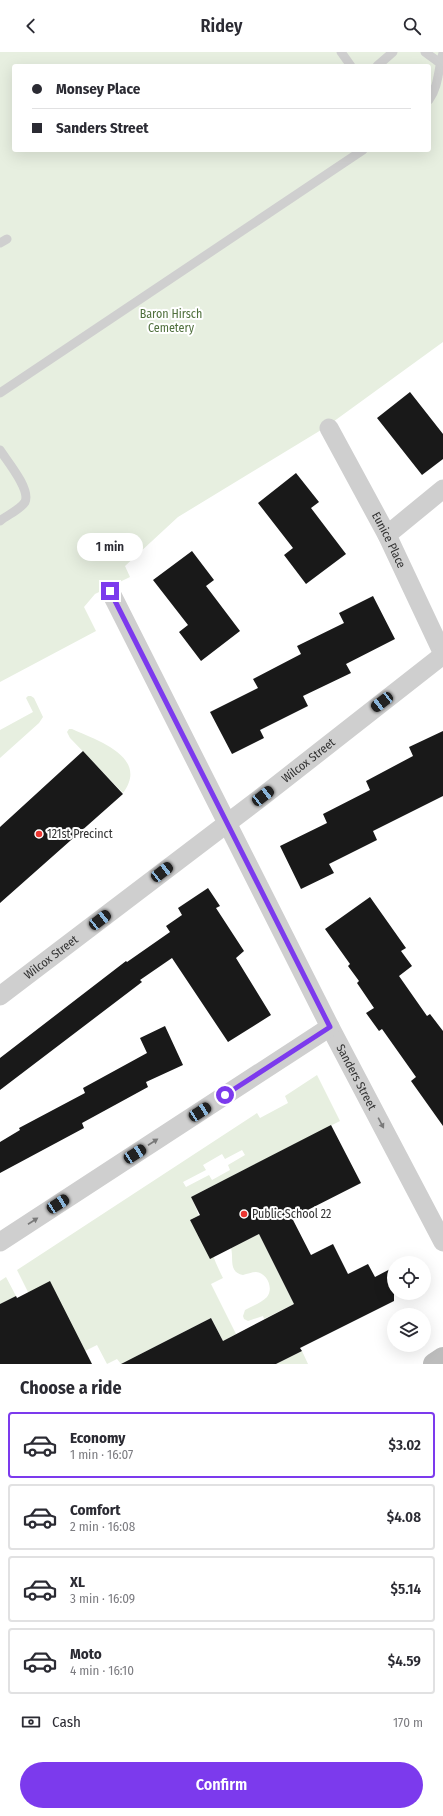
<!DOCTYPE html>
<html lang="en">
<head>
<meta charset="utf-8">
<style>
	:root { --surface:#fff; --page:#f2f2f3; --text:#2b2b33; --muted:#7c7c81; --line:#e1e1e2; --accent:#7c3aed }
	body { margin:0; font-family:"Fira Sans Condensed",sans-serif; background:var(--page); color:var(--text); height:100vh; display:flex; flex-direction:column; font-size:15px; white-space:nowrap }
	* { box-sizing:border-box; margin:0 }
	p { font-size:13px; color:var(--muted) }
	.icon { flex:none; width:22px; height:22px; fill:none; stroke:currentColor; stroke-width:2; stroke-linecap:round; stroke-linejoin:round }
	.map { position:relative; height:1312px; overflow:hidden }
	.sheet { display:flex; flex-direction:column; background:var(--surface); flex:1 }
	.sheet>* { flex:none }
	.top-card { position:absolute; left:12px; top:12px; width:419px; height:88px; border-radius:4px; box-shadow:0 4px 16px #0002; display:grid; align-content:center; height:88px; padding:0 20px; background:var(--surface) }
	.fabs { position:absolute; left:387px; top:1204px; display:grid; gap:8px }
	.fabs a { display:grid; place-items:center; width:44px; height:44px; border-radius:50%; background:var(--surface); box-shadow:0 4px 16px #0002; font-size:20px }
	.end { position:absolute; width:18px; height:18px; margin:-9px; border:5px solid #7c3aed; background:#fff; box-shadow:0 0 0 2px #fff }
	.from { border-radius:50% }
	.bubble { position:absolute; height:28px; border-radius:14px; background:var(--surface); box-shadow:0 4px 16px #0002; font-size:13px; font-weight:600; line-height:28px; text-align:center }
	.car { position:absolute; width:12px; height:24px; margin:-12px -6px; border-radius:5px; box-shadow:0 0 3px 1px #0007; background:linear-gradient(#222 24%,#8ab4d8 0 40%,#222 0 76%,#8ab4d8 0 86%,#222 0) }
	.top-card b { display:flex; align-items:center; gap:14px; height:38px; font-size:15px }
	.top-card b+b { border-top:1px solid var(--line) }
	.top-card i { width:10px; height:10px; background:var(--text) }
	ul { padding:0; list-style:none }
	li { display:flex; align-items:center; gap:12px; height:66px; margin:0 8px 6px; padding:0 12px; border:2px solid var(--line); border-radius:4px }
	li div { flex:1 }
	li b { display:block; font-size:15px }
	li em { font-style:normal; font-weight:600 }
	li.on { border-color:var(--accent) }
	li>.icon { width:36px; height:36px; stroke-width:1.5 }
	h2 { padding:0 20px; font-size:18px; line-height:48px }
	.pay { display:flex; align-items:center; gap:10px; height:44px; padding:0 20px; font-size:15px }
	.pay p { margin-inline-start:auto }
	.button { display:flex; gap:8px; margin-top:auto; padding:8px 20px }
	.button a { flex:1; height:46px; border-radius:24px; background:var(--accent); color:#fff; font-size:16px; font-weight:600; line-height:46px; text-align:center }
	header { display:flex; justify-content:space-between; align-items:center; height:52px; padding:0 20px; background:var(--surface); font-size:18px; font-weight:600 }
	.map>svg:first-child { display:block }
	.green { fill:#e7efe0; fill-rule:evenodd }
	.building { fill:#191919 }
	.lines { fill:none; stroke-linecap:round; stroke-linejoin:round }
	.lane { stroke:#cfcfcf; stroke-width:9 }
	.street { stroke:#cfcfcf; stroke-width:19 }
	.secondary { stroke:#bcbcbc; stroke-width:22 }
	.oneway { fill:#797979 }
	.route { stroke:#7c3aed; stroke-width:5 }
	.poi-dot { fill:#ec3631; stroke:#fff; stroke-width:1.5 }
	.labels { text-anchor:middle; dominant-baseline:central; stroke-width:4; stroke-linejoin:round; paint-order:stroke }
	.park-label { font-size:12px; fill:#50703d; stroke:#fff }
	.street-label { font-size:12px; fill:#323232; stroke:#fff }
	.poi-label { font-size:12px; fill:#323232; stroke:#fff; text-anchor:start }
</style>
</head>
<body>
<header><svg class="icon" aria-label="back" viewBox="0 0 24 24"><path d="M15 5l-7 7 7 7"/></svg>Ridey<svg class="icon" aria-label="search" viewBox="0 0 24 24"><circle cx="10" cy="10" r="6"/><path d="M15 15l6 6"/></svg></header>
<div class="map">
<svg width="443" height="1312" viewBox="0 0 443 1312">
	<rect width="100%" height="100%" fill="#fff"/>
	<path class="green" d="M0,0H443V290L326,375L178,465L125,514L130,525L95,542L84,555L96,579L0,630ZM14,14H429V98H14Z
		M28,644H31L34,646L43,665L39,671L0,706V678L33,660L26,646Z
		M69,677H72C96,688 150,705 123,741L70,686L67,680Z
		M317,1023L340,1069L191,1145C204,1172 209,1199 223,1226L211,1232L236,1282L223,1289L211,1266L121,1312L117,1307L107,1312L97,1293L85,1299L28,1240L17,1218L257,1061L260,1066L288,1051L285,1044ZM242,1098L245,1103L228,1113L230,1118L212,1128L209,1123L186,1135L183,1130L206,1118L203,1113L222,1102L225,1107Z
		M259,1182L294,1252L264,1267L263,1264L248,1269L244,1267L243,1264L245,1258C252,1254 261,1251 267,1245C274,1236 267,1221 256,1220C252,1220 247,1222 243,1223C228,1220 234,1207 231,1196Z
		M6,1225L16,1244L0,1252V1229Z
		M302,1299L308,1312H276Z"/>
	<path class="building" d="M410,340L443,382V407L422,423L377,366Z
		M296,421L319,450L311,456L346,502L306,532L284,503L293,496L258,451Z
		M192,499L214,528L206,534L240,579L201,609L179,580L188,573L153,528Z
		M373,544L395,587L346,612L351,621L303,644L308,654L260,678L264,686L232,702L210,660L258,636L253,627L301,602L297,594L344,571L339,561Z
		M443,679V744L373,779L377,788L329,812L334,821L301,837L280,794L327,771L323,762L370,738L366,729L413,704L409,695Z
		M83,699L123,742L0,851V775Z
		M208,836L220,854L216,856L244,899L236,906L271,963L228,990L172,906L140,928L142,930L0,1038V1006L126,909L127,910L170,880L166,874L182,863L178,856Z
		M370,845L406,896L401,899L412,914L399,924L427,964L430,962L443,979V1074L411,1029L416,1025L382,977L379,979L366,961L374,956L357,931L359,929L348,914L350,912L325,877Z
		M165,974L183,1013L146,1030L148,1035L82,1071L84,1076L0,1121V1090L20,1078L19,1076L85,1041L83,1036L147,1001L140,986Z
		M331,1073L361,1131L292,1166L311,1203L333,1192L348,1222L368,1212L375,1225L394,1215V1249L300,1296L302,1299L276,1312H121L211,1266L223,1289L294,1252L259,1182L210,1207L190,1168L200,1163L191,1145Z
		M50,1229L92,1312H0V1252L16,1244L17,1246Z"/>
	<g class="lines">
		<path class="lane" d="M341,0L351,14
			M425,0L440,11
			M377,14L393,0
			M429,48C439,34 438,17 443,1
			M0,191L7,187
			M0,341L363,98
			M0,398C7,409 31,437 25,450C20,458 7,463 0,469"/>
		<g class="street">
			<path id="s1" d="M329,376L387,483L443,602"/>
			<path d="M387,483L443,437"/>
			<path id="s2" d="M110,539L330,975L443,1190"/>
			<path id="s3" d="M0,944L263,744L443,603"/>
			<path d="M0,1190L330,975"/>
		</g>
		<path class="secondary" d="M434,1312L443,1306"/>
	</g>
	<defs><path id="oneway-solid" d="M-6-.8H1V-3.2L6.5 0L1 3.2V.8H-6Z"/></defs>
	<g class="oneway">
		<use href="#oneway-solid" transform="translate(381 1071) rotate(62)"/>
		<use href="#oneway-solid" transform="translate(153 1090) rotate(-33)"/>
		<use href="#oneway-solid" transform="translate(33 1169) rotate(-33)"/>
	</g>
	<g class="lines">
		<path class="route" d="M110,539L330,975L225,1043"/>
	</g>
	<g class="poi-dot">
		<circle cx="39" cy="782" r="4"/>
		<circle cx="244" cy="1162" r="4"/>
	</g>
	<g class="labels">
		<g class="park-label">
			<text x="171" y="262">Baron Hirsch<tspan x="171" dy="14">Cemetery</tspan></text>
		</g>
		<g class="street-label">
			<text stroke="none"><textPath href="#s1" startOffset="127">Eunice Place</textPath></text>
			<text stroke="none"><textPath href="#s3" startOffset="388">Wilcox Street</textPath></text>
			<text stroke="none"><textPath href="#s3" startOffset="64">Wilcox Street</textPath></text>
			<text stroke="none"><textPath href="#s2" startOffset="545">Sanders Street</textPath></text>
		</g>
		<g class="poi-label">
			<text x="47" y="782">121st Precinct</text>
			<text x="252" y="1162">Public School 22</text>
		</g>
	</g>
</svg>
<div class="fabs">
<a><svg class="icon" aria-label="locate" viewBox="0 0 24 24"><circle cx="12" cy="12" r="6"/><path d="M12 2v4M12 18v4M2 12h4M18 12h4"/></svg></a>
<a><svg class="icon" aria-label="layers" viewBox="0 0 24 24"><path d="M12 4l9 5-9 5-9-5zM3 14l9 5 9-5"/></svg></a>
</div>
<i class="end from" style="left:225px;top:1043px"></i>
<i class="end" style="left:110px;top:539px"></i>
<div class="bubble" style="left:77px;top:481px;width:66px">1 min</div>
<i class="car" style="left:382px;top:650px;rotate:232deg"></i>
<i class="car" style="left:263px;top:744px;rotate:52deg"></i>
<i class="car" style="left:162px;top:820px;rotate:52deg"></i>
<i class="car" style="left:100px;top:868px;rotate:52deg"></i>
<i class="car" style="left:200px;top:1060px;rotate:57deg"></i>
<i class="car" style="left:135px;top:1102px;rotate:57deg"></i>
<i class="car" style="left:58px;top:1152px;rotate:57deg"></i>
<div class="top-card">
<b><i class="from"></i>Monsey Place</b>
<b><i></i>Sanders Street</b>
</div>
</div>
<section class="sheet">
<h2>Choose a ride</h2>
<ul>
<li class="on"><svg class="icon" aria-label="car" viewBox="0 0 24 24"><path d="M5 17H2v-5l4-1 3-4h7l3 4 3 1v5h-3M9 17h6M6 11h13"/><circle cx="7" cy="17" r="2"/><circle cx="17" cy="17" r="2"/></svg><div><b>Economy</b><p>1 min · 16:07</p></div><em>$3.02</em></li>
<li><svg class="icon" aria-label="car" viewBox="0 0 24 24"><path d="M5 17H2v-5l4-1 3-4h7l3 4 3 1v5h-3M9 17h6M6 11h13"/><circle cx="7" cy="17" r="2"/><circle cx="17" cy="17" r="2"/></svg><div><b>Comfort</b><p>2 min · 16:08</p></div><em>$4.08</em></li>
<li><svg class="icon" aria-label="car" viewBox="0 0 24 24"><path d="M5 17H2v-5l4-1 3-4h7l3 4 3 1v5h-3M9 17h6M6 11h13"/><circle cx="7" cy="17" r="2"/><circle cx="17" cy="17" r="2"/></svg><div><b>XL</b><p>3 min · 16:09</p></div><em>$5.14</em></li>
<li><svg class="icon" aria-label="car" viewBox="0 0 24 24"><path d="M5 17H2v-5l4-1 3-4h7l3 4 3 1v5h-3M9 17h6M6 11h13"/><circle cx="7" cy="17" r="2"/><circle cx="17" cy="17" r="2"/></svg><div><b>Moto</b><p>4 min · 16:10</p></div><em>$4.59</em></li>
</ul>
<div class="pay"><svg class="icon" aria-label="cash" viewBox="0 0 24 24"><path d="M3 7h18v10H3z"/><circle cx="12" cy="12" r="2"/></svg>Cash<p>170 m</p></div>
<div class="button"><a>Confirm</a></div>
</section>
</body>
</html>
